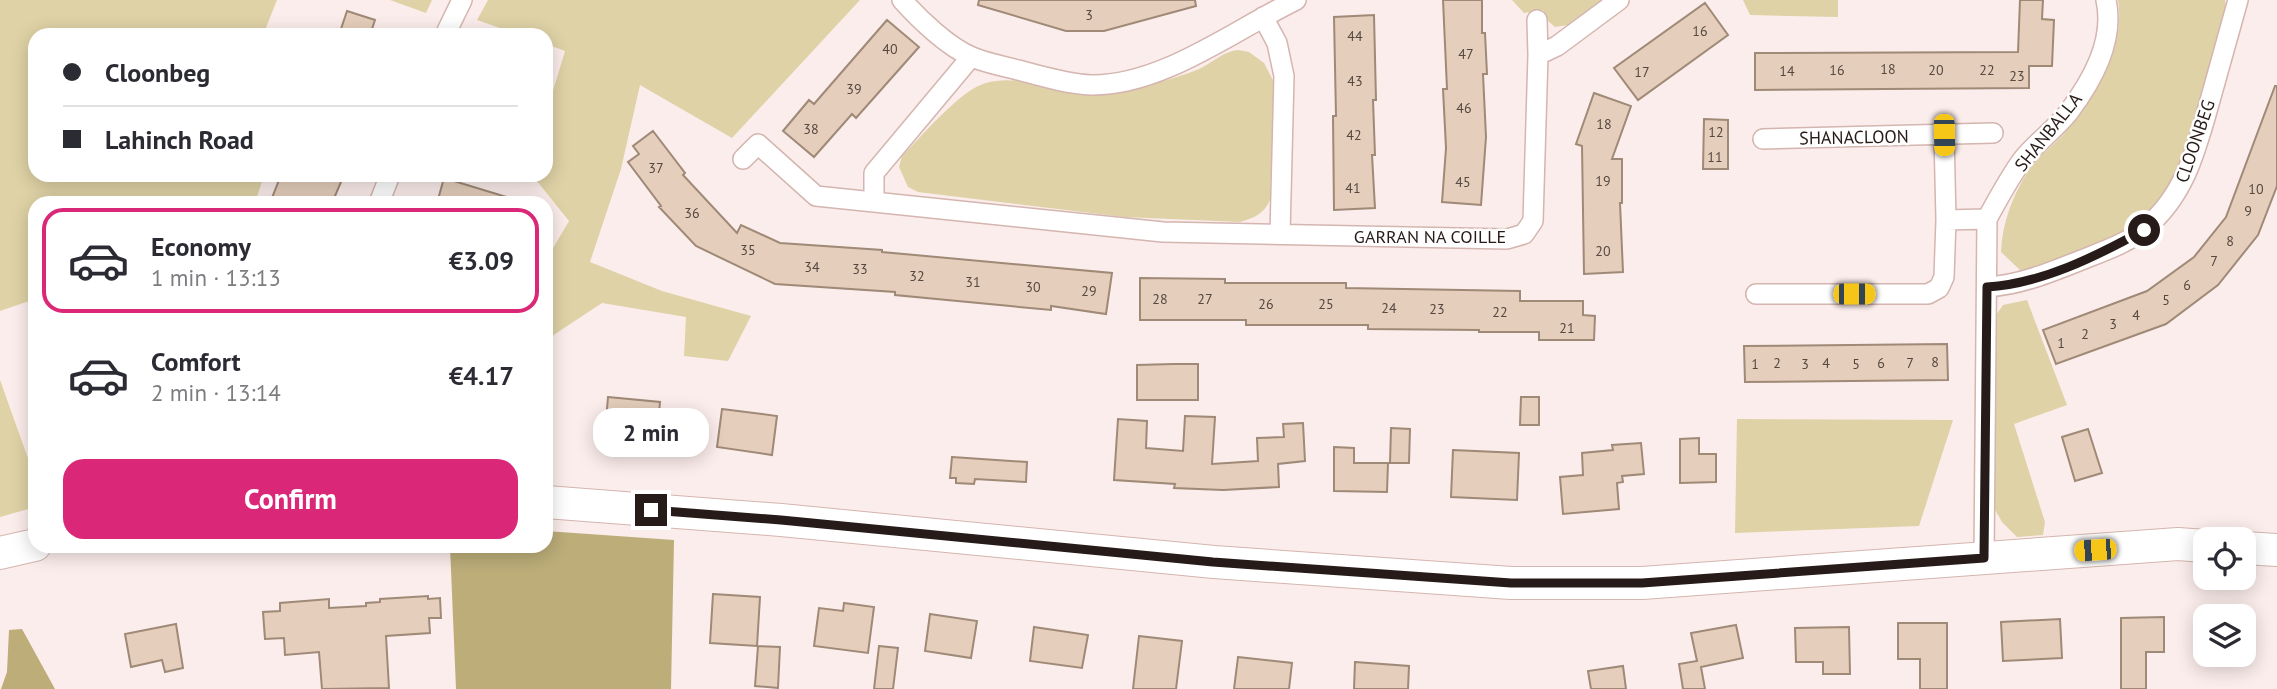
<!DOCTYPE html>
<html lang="en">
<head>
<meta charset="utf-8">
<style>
	:root { --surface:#fff; --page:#f2f2f3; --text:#2b2b33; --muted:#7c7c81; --line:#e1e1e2; --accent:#db2777 }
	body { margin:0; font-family:"PT Sans",sans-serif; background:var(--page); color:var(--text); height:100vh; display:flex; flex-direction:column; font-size:26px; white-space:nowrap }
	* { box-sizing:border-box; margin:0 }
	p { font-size:23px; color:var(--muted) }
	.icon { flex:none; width:38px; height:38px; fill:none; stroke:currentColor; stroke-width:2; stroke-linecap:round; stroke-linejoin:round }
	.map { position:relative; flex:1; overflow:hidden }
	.sheet { position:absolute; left:28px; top:196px; width:525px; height:357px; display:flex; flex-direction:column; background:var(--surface); border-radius:21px; box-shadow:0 4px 18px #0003 }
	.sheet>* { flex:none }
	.banner { position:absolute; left:28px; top:28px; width:525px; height:154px; border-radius:21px; box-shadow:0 4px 18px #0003; display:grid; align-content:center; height:154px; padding:0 35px; background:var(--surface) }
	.fabs { position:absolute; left:2193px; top:527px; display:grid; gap:14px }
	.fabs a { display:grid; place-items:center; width:63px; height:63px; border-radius:14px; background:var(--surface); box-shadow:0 4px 18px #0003; font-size:35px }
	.end { position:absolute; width:32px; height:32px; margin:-16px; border:9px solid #261b18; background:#fff; box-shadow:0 0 0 4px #fff }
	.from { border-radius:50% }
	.bubble { position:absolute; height:49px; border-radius:21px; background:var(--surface); box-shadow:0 4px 18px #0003; font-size:23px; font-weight:700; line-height:49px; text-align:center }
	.car { position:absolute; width:21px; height:42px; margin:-21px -10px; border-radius:9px; box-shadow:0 0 5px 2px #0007; background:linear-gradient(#f5c518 24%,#345 0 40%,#f5c518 0 76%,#345 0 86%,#f5c518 0) }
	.banner b { display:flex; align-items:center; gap:24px; height:66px; font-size:26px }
	.banner b+b { border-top:2px solid var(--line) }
	.banner i { width:18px; height:18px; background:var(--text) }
	ul { padding:12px 0 0; list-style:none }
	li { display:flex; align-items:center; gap:21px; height:105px; margin:0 14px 10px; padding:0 21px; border:4px solid transparent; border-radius:21px }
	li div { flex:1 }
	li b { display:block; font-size:26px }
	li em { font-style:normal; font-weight:700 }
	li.active { border-color:var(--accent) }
	li>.icon { width:63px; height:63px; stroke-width:1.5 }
	.cta { display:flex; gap:14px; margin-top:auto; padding:14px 35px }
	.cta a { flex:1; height:80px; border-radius:21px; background:var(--accent); color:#fff; font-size:28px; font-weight:700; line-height:80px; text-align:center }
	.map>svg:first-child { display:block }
	.green { fill:#dfd2a6 }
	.forest { fill:#bcad79 }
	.building { fill:#e5cebb; stroke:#9f8977; stroke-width:2 }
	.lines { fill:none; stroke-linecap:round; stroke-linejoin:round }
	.minor-casing { stroke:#d4b5af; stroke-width:22 }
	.primary-casing { stroke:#d4b5af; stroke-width:34 }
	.minor { stroke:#fff; stroke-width:19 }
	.primary { stroke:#fff; stroke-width:32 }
	.route { stroke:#261b18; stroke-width:9 }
	.labels { text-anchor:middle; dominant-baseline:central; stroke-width:5; stroke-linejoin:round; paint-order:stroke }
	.number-label { font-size:14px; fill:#564841 }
	.street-label { font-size:18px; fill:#261b18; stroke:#fefefe }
</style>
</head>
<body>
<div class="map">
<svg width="2277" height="689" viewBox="0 0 2277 689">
	<rect width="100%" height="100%" fill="#fbedeb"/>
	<path class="green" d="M0,0H277L263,35H35V175H264L255,203H35V299L0,311Z
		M390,0H432L426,13Z
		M488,0H860L732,138L640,85L621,169L590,262L662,291L751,316L728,361L684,356L686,317L602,303L552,336L546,304V260L569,221L532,175H546V114L565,51L546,44V35H520L477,20Z
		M1512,0H1601L1568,25L1555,27L1548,21L1543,10L1524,13Z
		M1743,0H1838V17L1750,15Z
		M2118,0H2225L2226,10L2181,166L2173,182L2145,217L2119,236L2032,268L2020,270L2001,252C2002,223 2013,195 2028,171C2037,158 2051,147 2062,136C2094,100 2126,49 2118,0Z
		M1238,50L1249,52L1264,63L1274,82L1270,200C1264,214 1254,218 1240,222L1124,217L918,192L908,187L899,167L902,156C922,136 960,90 986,83C1020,72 1078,97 1119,92C1134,90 1187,75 1201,68C1215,61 1222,52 1238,50Z
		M2027,300L2067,405L2014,424L2045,522L2043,535L2017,537L2002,522L1994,508L1996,315L2003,305Z
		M0,380L35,478V507L0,517Z
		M1737,419L1953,420L1919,526L1735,533Z"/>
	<path class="forest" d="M546,531L674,540L671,689H456L450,546H546Z
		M22,629L55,689H1L7,672L9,630Z"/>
	<path class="building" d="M979,0H1195L1196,6L1104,31H1066L978,5Z
		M1443,0H1482V33H1485L1487,74H1483L1486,137L1481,205L1442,202L1446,148L1443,89H1447Z
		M2020,0H2043L2042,19L2054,20L2052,66H2029V88L1755,90V53L2018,52Z
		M1705,3L1728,35L1638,100L1614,68Z
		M347,11L375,20L370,35H339Z
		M1374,15L1376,100H1373L1375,155H1372L1375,208L1334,210L1333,116H1336L1334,17Z
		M887,20L919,47L856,118L852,114L814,157L783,131L809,100L814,104Z
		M2275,86H2277V186L2258,235L2218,285L2166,324L2056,364L2043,330L2147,291L2194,257L2226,217Z
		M1594,93L1631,106L1612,159H1622V203H1620L1623,272L1584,274L1582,146L1576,144Z
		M1704,119L1728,120V169H1703Z
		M653,131L685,173L683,175L737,233L741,225L780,243L882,250V252L1112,273L1106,314L1051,306V310L895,295V292L775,284L696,246L659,207L661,206L628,162L639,154L633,146Z
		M281,175H344L332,203H270Z
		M444,178L510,198V203H437Z
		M1140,278L1225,279V283H1346V288L1520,291V301H1583V315L1595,316L1594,340H1539V332H1479V330L1368,329V325H1246V320H1140Z
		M1947,344L1948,380L1745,382L1744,346Z
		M1174,364H1198V400H1137V365Z
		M608,397L660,402L657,437L605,432Z
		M1521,397H1539V425H1520Z
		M722,409L777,416L772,455L717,447Z
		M1185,416L1215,417L1212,464L1258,461L1257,438L1284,437L1283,424L1303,423L1305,461L1278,464L1279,487L1223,490L1174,488L1175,484L1114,480L1118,419L1147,421L1146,448L1183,451Z
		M1391,428L1410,429L1409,463H1390Z
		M2088,429L2102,473L2075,481L2062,437Z
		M1699,438V454H1716V482L1680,483V439Z
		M1641,443L1644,474L1622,476L1623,482L1617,483L1619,509L1563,514L1560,477L1583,475L1582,453L1613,450L1612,445Z
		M1334,447L1354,448V463H1388L1387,492L1334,491Z
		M1453,450L1519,453L1517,500L1451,497Z
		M952,457L1027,462L1026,482L975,479L974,484L956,483V478H950Z
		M713,594L760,597L757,646L710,643Z
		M428,596V599L440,598L441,618H429L430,633L386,636L389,688L322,689L319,652L285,655L284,638L265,639L263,612L280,611V603L329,599V608L366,606V603L380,602V599Z
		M844,603L874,607L868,653L814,646L819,608L843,611Z
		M930,614L977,621L971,658L925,651Z
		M2164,617V652H2146V689H2121V618Z
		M2060,619L2062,658L2003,661L2001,622Z
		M1898,623H1947V689H1920V659H1898Z
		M176,624L183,668L165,672L162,660L131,667L125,634Z
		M1736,625L1743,658L1701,667L1705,689H1683L1679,664L1697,661L1691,633Z
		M1034,627L1088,635L1082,668L1030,661Z
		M1849,627L1850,674H1823V662H1796L1795,628Z
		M1139,636L1182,641L1176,689H1133Z
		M758,646L780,647L778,688L755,686Z
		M879,646L898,648L893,689H874Z
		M1238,657L1292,663L1289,689H1234Z
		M1355,662L1409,666L1408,689H1354Z
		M1623,666L1626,689H1591L1588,671Z"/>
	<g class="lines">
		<defs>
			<path id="minor" d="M902,0C919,19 948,47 972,57C986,63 1003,66 1018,70C1041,76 1067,84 1091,85C1162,86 1234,30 1296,0
				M1263,17L1277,43L1284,76L1280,234
				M1537,20L1538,55
				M445,35L462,0
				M1944,135L1946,220
				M1763,139L1993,133
				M743,159L758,144L816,196L1163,232L1507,239L1524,234L1533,221L1538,55L1557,46L1619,0
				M874,202V173L971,57
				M379,203L390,175
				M1987,287C2019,285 2049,273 2079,261C2101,252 2127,244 2145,228C2186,195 2197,146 2211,97C2220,65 2229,32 2238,0
				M1756,294H1928L1939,288L1944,277L1946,220L1987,219
				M1984,558L1987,219C1998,199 2009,178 2023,159C2036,143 2054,130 2068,113C2092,81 2115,41 2106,0"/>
			<path id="primary" d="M546,502L781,520L1214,562L1511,583H1642L2178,544L2205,546
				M2244,548L2277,550
				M0,553L35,545"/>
		</defs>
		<use href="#minor" class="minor-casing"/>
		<use href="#primary" class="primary-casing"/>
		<use href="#minor" class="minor"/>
		<use href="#primary" class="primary"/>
	</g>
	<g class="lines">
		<path class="route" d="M651,510L781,520L1213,562L1511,583H1642L1984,558L1987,287C2041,284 2097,256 2144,230"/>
	</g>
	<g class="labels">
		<g class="number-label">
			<text x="1089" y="15">3</text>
			<text x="1700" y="31">16</text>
			<text x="1355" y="36">44</text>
			<text x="890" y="49">40</text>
			<text x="1466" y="54">47</text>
			<text x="1888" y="69">18</text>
			<text x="1837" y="70">16</text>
			<text x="1936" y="70">20</text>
			<text x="1987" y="70">22</text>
			<text x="1787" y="71">14</text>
			<text x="1642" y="72">17</text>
			<text x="2017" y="76">23</text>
			<text x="1355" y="81">43</text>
			<text x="854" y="89">39</text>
			<text x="1464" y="108">46</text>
			<text x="1604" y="124">18</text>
			<text x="811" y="129">38</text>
			<text x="1716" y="132">12</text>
			<text x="1354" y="135">42</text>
			<text x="1715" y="157">11</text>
			<text x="656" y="168">37</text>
			<text x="1603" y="181">19</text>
			<text x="1463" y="182">45</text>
			<text x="1353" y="188">41</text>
			<text x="2256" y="189">10</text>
			<text x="2248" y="211">9</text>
			<text x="692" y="213">36</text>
			<text x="2230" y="241">8</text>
			<text x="748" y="250">35</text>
			<text x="1603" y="251">20</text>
			<text x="2214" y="261">7</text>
			<text x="812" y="267">34</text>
			<text x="860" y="269">33</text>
			<text x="917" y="276">32</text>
			<text x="973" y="282">31</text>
			<text x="2187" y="285">6</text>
			<text x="1033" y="287">30</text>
			<text x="1089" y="291">29</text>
			<text x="1160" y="299">28</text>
			<text x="1205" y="299">27</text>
			<text x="2166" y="300">5</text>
			<text x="1266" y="304">26</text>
			<text x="1326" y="304">25</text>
			<text x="1389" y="308">24</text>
			<text x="1437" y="309">23</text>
			<text x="1500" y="312">22</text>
			<text x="2136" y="315">4</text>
			<text x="2113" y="324">3</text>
			<text x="1567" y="328">21</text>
			<text x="2085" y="334">2</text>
			<text x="2061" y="343">1</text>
			<text x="1935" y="362">8</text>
			<text x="1777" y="363">2</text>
			<text x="1826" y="363">4</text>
			<text x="1881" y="363">6</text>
			<text x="1910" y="363">7</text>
			<text x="1755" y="364">1</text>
			<text x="1805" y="364">3</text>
			<text x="1856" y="364">5</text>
		</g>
		<g class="street-label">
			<text transform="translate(2048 132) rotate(-51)">SHANBALLA</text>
			<text transform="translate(1854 137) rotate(-1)">SHANACLOON</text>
			<text transform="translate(2195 141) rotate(-71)">CLOONBEG</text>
			<text x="1430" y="236">GARRAN NA COILLE</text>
		</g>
	</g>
</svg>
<div class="fabs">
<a><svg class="icon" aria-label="locate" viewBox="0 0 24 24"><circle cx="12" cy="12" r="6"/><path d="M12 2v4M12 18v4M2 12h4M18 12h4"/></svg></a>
<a><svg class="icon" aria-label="layers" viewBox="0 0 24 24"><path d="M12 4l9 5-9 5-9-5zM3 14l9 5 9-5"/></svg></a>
</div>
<i class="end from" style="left:2144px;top:230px"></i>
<i class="end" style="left:651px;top:510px"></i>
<div class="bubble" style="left:593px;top:408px;width:116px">2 min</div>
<i class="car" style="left:1944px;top:135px;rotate:179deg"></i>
<i class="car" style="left:1854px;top:294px;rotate:90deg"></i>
<i class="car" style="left:2095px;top:550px;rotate:266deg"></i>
<div class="banner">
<b><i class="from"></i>Cloonbeg</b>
<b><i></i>Lahinch Road</b>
</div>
<section class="sheet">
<ul>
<li class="active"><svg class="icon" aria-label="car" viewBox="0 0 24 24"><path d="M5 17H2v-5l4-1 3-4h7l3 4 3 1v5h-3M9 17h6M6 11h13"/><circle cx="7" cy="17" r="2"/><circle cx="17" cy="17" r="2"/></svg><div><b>Economy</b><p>1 min · 13:13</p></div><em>€3.09</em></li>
<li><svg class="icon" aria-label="car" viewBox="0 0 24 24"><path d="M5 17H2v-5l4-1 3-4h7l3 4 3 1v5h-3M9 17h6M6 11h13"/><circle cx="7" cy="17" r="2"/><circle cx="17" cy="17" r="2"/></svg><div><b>Comfort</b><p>2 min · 13:14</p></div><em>€4.17</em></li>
</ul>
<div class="cta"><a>Confirm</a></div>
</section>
</div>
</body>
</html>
